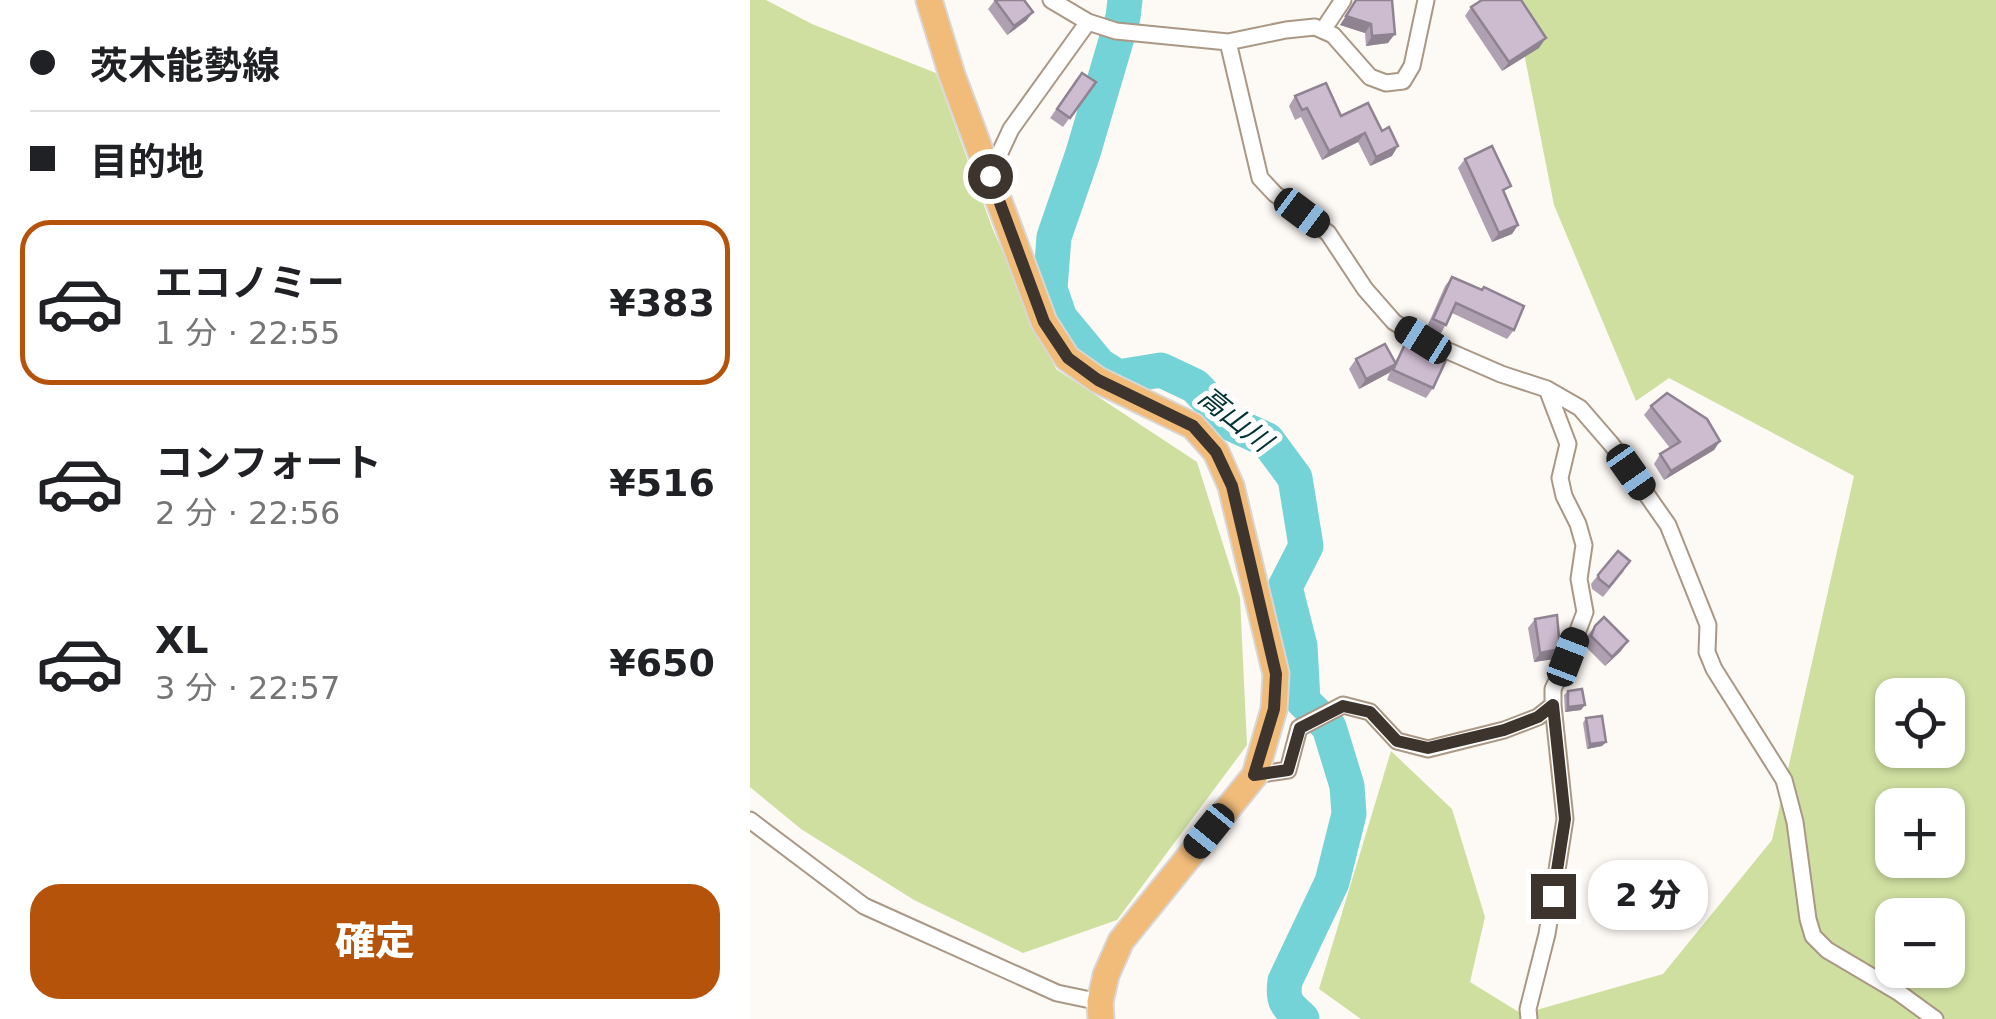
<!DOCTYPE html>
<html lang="ja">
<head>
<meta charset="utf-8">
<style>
	:root { --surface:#fff; --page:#f2f2f2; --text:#202124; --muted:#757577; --line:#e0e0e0; --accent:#b45309 }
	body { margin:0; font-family:"DejaVu Sans","Noto Sans JP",sans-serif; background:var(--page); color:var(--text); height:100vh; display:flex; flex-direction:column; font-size:38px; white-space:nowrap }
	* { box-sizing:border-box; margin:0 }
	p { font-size:32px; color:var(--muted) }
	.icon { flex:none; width:55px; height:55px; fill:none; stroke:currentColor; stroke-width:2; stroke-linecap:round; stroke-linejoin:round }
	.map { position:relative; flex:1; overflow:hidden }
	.drawer { display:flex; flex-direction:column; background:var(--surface); width:750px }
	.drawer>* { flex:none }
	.hud { display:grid; align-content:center; height:220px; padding:0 30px; background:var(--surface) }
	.fabs { position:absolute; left:1125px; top:678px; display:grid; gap:20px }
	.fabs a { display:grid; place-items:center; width:90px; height:90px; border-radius:20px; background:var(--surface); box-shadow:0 2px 8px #0004; font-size:50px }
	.end { position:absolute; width:45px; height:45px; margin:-22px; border:12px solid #3d352d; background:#fff; box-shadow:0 0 0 5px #fff }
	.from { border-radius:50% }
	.bubble { position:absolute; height:70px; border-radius:30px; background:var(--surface); box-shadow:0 2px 8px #0004; font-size:32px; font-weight:800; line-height:70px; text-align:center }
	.car { position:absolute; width:30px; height:60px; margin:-30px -15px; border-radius:12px; box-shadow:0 0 8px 2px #0007; background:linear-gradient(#222 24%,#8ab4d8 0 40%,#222 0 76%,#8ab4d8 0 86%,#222 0) }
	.hud b { display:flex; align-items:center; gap:35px; height:95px; font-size:38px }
	.hud b+b { border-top:2px solid var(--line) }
	.hud i { width:25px; height:25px; background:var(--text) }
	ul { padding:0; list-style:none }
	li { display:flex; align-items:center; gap:30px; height:165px; margin:0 20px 15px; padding:0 10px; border:5px solid transparent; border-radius:30px }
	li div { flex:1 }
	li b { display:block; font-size:38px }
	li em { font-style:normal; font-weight:800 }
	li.selected { border-color:var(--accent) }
	li>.icon { width:90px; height:90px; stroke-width:1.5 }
	.cta { display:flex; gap:20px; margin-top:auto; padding:20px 30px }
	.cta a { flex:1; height:115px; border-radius:30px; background:var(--accent); color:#fff; font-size:40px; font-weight:800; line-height:115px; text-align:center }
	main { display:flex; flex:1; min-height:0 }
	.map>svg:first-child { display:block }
	.green { fill:#cfdfa0; fill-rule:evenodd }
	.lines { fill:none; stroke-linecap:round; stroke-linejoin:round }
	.river { stroke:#74d3d6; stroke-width:35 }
	.street-casing { stroke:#aa9784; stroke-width:19 }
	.primary-casing { stroke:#d8d7d5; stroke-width:29 }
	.street { stroke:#fff; stroke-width:15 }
	.primary { stroke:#f1bb7a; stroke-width:25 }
	.wall { fill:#b0a1b2 }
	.shaded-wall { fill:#908391 }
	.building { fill:#cdbbcf; stroke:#908391; stroke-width:2.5 }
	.route { stroke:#3d352d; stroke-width:12 }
	.labels { text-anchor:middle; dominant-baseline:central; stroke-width:10; stroke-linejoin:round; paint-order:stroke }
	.water-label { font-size:28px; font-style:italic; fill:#023234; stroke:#fff }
</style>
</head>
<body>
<main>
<section class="drawer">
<div class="hud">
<b><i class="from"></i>茨木能勢線</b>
<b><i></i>目的地</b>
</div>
<ul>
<li class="selected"><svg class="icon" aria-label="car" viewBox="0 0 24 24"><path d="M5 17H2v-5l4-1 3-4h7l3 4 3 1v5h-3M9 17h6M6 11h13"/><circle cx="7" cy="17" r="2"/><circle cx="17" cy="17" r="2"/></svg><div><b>エコノミー</b><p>1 分 · 22:55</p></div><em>¥383</em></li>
<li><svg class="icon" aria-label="car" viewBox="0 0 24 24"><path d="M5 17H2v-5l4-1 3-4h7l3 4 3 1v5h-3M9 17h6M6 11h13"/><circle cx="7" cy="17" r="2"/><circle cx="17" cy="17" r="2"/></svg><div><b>コンフォート</b><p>2 分 · 22:56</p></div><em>¥516</em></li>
<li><svg class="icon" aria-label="car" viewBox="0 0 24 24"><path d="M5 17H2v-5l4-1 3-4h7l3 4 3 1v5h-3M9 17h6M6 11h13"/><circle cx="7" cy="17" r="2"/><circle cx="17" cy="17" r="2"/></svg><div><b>XL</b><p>3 分 · 22:57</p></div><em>¥650</em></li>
</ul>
<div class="cta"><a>確定</a></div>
</section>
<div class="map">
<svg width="1246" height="1019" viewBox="0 0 1246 1019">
	<rect width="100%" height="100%" fill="#fdf9f5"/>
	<path class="green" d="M0,0H16L62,24L186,73L243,230L306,369L447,462L490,598L497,745L367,920L273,953L164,900L51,829L0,787Z
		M761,0H1246V1019H611L569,989L641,751L702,809L735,917L720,982L772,1014L913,974L1022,840L1104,476L919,378L886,401L804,205L775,58ZM1142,695H1198V750H1142ZM1142,805H1198V860H1142ZM1142,915H1198V970H1142Z"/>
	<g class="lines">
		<path class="river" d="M375,0L373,17L333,153L304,237L300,289L310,318L349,365L368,377L411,370L445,386L480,423L517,440L545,478L556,546L535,587L550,646L553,701L579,727L597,786L599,814L582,882L535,981C532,1002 537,1005 552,1019"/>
		<defs>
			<path id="street" d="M301,0L338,22L366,31L478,42L536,30L565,27L583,35L620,77L636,83L653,81L662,66L676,0
				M573,30L593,0
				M478,42L510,178L525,194L578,233L615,289L644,322L673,340L751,374L797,389L830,408L862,445L918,525L958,625L957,652L964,669L1034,780L1045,822L1058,919L1063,936L1077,950L1148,992L1185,1019
				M239,176L261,129L338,22
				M505,775L538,770L549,728L593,705L620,712L647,741L678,749L754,730L788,717L803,705V689L818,657L835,612L829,579L834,545L828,524L814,496L810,478L818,444L797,389
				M0,820L114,906L307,993L350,1002
				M779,1019L778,1009L797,934L815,819L803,705"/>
			<path id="primary" d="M179,0L202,75L294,322L317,358L348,380L443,426L466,452L481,486L526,674L524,709L505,775L371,941L356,975L350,1002L351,1019"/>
		</defs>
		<use href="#street" class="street-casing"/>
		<use href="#primary" class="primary-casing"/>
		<use href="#street" class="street"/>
		<use href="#primary" class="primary"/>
	</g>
	<path class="wall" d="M245,0L283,12L276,21L257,35L238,9Z
		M606,0L638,43L616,46L615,33L590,25Z
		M721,7L789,48L752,71L715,16Z
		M332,73L346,82L313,127L300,118Z
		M545,96L591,116L618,103L642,156L620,166L608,142L572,160L551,117L545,120L539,106Z
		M715,159L755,194L768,225L762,234L742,242L708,168Z
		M702,277L764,330L757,339L702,313L690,335L676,329L695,286Z
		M656,342L683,388L676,398L637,380L640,372L609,389L599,369L606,359L645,362Z
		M901,406L970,441L964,450L914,480L904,464L910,454L920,448L894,415Z
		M874,571L853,597L842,589L841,584L848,575Z
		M785,619L810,649L804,659L784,662L778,628Z
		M845,626L871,651L855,666L834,645L838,635Z
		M818,691L831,710L815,712L814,695Z
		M836,718L856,742L852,746L837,749L833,723Z"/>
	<path class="shaded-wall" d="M283,12L276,21L257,35L264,26Z
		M596,16L621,24L615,33L590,25Z
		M645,34L638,43L616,46L622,36Z
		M796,38L789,48L752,71L759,62Z
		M615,133L608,142L572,160L579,151Z
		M648,146L642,156L620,166L626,157Z
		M768,225L762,234L742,242L749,233Z
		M646,364L639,373L609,389L616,379Z
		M970,441L964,450L914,480L921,471Z
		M878,641L871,651L855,666L862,657Z
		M810,649L804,659L784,662L790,653Z
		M835,705L831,710L815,712L818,707Z
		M856,742L852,746L837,749L840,744Z"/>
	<path class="building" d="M245,0H274L283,12L264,26Z
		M606,0H642L645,34L622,36L621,24L596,16Z
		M732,0H771L796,38L759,62L721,7Z
		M332,73L346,82L320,118L307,109Z
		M576,83L591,116L618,103L632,131L639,127L648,146L626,157L615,133L579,151L557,108L552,110L545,96Z
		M742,146L761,186L753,190L768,225L749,233L715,159Z
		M702,277L732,290L734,287L774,306L764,330L706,303L696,325L683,319Z
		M656,342L696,360L683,388L643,370Z
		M635,344L646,364L616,379L606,359Z
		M917,393L957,419L970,441L921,471L910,454L930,442L901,406Z
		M868,551L880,561L859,587L849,579L848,575Z
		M807,615L810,649L790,653L785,619Z
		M854,617L878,641L862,657L841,636L845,626Z
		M832,689L835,705L818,707V691Z
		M852,716L856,742L840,744L836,718Z"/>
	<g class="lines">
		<path class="route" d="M240,176L294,322L318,358L348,380L443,426L466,452L482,486L526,674L524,709L504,775L538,770L550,728L593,706L620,712L647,741L678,748L754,730L788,717L803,705L815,819L803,896"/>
	</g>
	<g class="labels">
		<g class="water-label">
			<text transform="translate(485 419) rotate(39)">高山川</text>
		</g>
	</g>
</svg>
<div class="fabs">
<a><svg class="icon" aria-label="locate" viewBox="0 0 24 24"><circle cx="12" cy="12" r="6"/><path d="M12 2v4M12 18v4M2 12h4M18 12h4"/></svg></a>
<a>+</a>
<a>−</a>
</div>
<i class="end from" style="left:240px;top:176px"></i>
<i class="end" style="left:803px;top:896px"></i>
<div class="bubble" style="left:838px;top:860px;width:120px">2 分</div>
<i class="car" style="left:552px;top:213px;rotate:127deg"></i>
<i class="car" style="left:673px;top:340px;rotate:302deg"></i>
<i class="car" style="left:881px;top:472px;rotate:145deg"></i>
<i class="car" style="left:818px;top:657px;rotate:21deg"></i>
<i class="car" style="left:459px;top:831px;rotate:219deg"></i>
</div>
</main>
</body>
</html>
